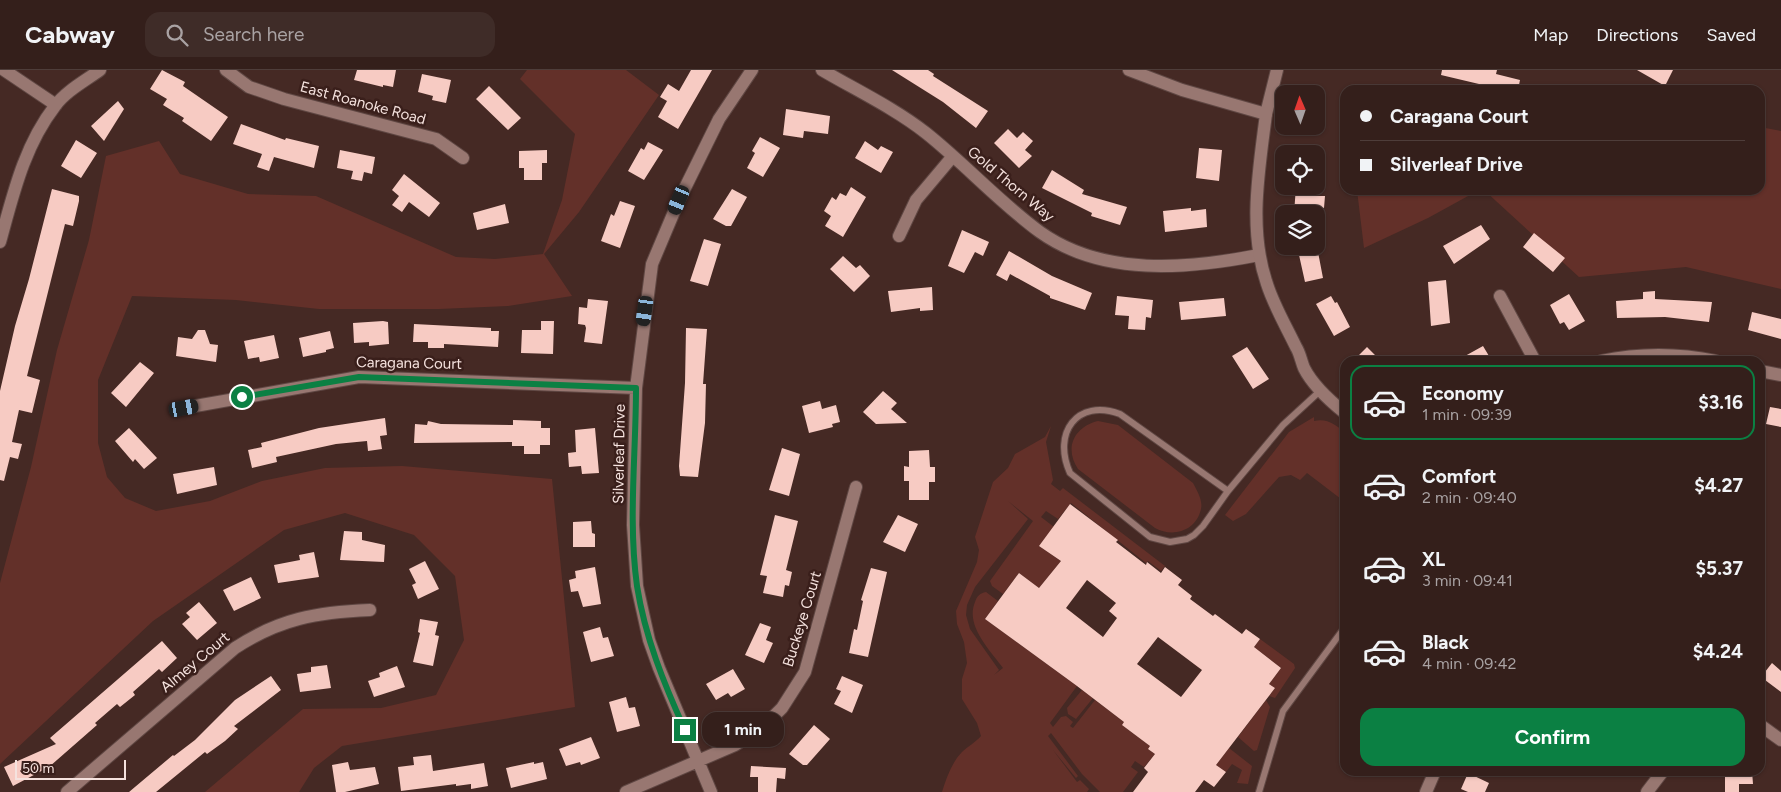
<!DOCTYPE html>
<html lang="en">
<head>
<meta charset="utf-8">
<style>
	:root { --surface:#341f1b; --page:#3f2c28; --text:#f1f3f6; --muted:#a9a2a3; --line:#4e3d3a; --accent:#0b8043 }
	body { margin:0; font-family:Figtree,sans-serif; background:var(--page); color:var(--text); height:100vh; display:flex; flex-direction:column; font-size:19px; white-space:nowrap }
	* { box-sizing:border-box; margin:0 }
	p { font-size:16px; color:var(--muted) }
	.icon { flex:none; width:28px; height:28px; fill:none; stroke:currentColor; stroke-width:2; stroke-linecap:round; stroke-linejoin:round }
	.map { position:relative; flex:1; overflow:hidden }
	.details { position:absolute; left:1340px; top:286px; width:425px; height:420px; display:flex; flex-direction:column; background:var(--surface); border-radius:15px; box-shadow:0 1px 4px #0004,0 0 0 1px var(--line) }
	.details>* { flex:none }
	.top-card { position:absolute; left:1340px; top:15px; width:425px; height:110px; border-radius:15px; box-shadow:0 1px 4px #0004,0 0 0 1px var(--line); display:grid; align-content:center; height:110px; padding:0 20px; background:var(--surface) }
	.needle { width:32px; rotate:358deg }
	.buttons { position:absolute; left:1275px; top:15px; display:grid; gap:10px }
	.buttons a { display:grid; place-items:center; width:50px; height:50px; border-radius:10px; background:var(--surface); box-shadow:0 1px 4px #0004,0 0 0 1px var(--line); font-size:25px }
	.scale { position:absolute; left:15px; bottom:12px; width:111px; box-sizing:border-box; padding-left:5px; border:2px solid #f5e2de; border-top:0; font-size:14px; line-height:18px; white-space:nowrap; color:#f5e2de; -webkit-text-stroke:4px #3a1f1b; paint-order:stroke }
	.end { position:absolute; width:22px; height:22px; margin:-11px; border:6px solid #0b8043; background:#fff; box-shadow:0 0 0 2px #fff }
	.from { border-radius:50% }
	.bubble { position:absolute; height:35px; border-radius:15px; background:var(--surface); box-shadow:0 1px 4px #0004,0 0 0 1px var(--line); font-size:16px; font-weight:700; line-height:35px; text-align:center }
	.car { position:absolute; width:15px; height:30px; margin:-15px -8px; border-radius:6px; box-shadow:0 0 4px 1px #0007; background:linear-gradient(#222 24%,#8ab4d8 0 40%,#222 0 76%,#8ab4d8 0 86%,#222 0) }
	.top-card b { display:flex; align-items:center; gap:18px; height:48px; font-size:19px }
	.top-card b+b { border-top:1px solid var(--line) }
	.top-card i { width:12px; height:12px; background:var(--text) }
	ul { padding:9px 0 0; list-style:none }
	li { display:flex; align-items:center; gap:15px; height:75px; margin:0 10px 8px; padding:0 10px; border:2px solid transparent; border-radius:15px }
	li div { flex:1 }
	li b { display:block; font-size:19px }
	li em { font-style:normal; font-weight:700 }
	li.active { border-color:var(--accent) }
	li>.icon { width:45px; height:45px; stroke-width:1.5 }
	.primary-button { display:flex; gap:10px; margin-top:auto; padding:10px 20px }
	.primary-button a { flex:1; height:58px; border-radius:15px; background:var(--accent); color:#fff; font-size:20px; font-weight:700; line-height:58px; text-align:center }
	header { display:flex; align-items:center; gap:30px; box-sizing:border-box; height:70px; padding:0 25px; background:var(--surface); border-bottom:1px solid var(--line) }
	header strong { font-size:24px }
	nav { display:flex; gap:28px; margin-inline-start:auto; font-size:18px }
	.search { width:350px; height:45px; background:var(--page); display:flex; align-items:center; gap:12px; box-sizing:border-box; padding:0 18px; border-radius:15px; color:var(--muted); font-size:19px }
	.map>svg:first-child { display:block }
	.green { fill:#633029 }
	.building { fill:#f7cbc3; fill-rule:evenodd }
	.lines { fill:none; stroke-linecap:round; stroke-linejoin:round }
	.service-casing { stroke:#5f4743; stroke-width:8 }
	.minor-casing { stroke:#5f4743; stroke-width:14 }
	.tertiary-casing { stroke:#5f4743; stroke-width:14 }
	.service { stroke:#987771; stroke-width:6 }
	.minor { stroke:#987771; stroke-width:12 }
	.tertiary { stroke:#987771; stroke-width:12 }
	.route { stroke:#0b8043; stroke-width:6 }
	.labels { text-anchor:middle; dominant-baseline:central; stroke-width:5; stroke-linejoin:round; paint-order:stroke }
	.street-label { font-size:15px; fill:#f5e2de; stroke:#3a1f1b }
</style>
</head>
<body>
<header>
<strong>Cabway</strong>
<div class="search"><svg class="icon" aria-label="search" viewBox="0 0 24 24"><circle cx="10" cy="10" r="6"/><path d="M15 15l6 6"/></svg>Search here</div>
<nav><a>Map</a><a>Directions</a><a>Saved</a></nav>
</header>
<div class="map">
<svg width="1781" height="722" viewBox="0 0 1781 722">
	<rect width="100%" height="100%" fill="#452924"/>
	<path class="green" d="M527,0H626L659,25L579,142L544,184L572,226L508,236L439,239H319L236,230L132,226L98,310V373L107,407L125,428L156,441L210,431L262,411L325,398L402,396L552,409L575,637L342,676L314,698L299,722H205L303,639L381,638L436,625L464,570L455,506L414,465L345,443L284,460L153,551L0,694V513L31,397L57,280L89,170L106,86L159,71L180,104L248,124L316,126L456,187L495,189L543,184L562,130L575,64L520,9Z
		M1760,57L1781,61V219L1686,197L1579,207L1484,120H1760Z
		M1357,120H1479L1428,148L1364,178Z
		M1314,347V351C1328,348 1335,355 1345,362V432L1307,403L1300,410L1291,405L1279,407L1246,444L1233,451L1225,445L1289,362Z
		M1098,351L1118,355L1193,413C1197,421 1203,430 1201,439C1196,461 1173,468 1155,458L1078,399C1064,378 1074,357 1098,351Z
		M1051,356L1046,372L1053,410L1051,414L1060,421L1063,418L1165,496L1161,501L1148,491L1146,493L1071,433L1058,449L1046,441L1041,447L1054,457L1039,476L1061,491L1039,518L1019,503L1003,524L992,516L990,511L1033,451L1008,431L1028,449L975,517L967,535L966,545L970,559L999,600L994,605L1003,598C990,580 965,556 975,532C977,526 980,523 986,522L998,531L985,549L1077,616L1050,653L1053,657L1061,647L1066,646L1073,652L1070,656L1073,658L1095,630L1124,652L1122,655L1150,676L1148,679L1155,684L1144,697L1135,691L1131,697L1138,702L1123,722H1100L1082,704L1051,663L1048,666L1078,706L1076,708L1053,680L1077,712L1080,710L1089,719L1087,722H942C946,709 952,692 962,682C968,676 975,673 981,666L977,653L962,629V609L967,593L964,572L957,554L956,541L977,492L979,480L975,467L993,412L1008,398L1015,384L1045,367Z
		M1260,569L1294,594L1295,598L1275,628L1269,626L1275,618L1269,614L1281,598L1254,577Z
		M1082,620L1093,628L1076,649L1068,644L1067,638Z
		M1266,630L1270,637L1257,680L1254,681L1238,667Z
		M1229,678L1252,696L1248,714L1237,713L1242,700L1232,694L1226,702L1216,695Z"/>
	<path class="building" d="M162,0L185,12L183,16L228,47L211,71L182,51L184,48L163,35L167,29L150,19Z
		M357,0H396L393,17L383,15V17L354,10Z
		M691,0H712L678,59L658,47L667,31L660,27L668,14L679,21Z
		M892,0H928L934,4L933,6L988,41L976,58L943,32Z
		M1442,0H1497L1496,4L1520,10L1518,20H1478L1479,14L1441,5Z
		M1637,0H1673L1665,16Z
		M422,4L451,10L446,33L432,30L433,26L418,22Z
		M489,16L521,48L508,60L476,29Z
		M118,31L124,39L104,71L91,56Z
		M786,39L830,46L828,64L804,61L803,68L783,65Z
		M241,54L285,70L286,68L319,76L314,98L274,87L269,101L257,97L262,84L233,74Z
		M1008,59L1017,68L1023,62L1033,71L1025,80L1032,86L1019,98L994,73Z
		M760,67L780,78L763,107L747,98L755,83L752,81Z
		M76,70L97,83L81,108L61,96Z
		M865,71L878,80L881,76L893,82L881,103L855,88Z
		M648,72L663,80L644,110L628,101L641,78L644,80Z
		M1199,78L1222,80L1219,111L1196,108Z
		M340,80L375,87L372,104L364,102L362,111L351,109L353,101L337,98Z
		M547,80V93H542V110H524V98H519V81Z
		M1052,100L1084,120L1082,124L1127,137L1120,155L1091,146L1092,143L1042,118Z
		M404,104L440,133L429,147L409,132L402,142L392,135L399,126L392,120Z
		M1296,116H1314L1315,126H1325L1324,138L1315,137L1314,144H1294Z
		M851,117L866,127L843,167L825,156L831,146L824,141L832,127L836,130L840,123L846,126Z
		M52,119L79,126V131L73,156L65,154L27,306L40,310L32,343L19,340L12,372L22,374L18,389L10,387L4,411L0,410V321L15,256L29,209Z
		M732,119L747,127L731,156H726L713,149Z
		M620,131L635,136L620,178L601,171L611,144L614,146Z
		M505,134L509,153L477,160L473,143Z
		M1191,138V141L1206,139L1207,157L1165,162L1163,141Z
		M1481,155L1490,169L1454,194L1443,176Z
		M962,160L989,172L983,186L975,182L964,203L948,196Z
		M1534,163L1565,188L1553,202L1523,177Z
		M704,169L721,174L708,216L690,211Z
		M1297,176H1315L1316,182H1318L1323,208L1305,212Z
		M1009,181L1052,206L1092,223L1085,240L1050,228V226L1010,204L1007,211L996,205Z
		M843,186L856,198L860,195L870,206L854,222L830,199Z
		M1446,210L1450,253L1431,256L1428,212Z
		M932,217L933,240L920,241V238L891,242L888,221Z
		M1655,221V229L1712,232L1709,252L1665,247L1617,248L1616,231L1643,229V222Z
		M1569,224L1585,251L1569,260L1564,252L1560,254L1550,235Z
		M1117,226L1153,230L1151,248L1146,247L1145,260L1128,259L1129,246L1115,245Z
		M1331,226L1335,233L1337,232L1350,257L1334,266L1316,234Z
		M1224,228L1226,246L1181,250L1179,232Z
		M588,229L608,231L602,274L584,272L586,258L585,255L578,254L579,237L587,238Z
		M1752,242L1781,249V269L1748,260Z
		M383,251L388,252L389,274L369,276V272L354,273L353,253Z
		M541,251H554L553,284L521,283L522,260H541Z
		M414,254L491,258V261H499L498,277L444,274V278H428V272H413Z
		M686,258L707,259L703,314H706L705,353L698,407L680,406L679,396L685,313Z
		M198,260H205L210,274L218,275L216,292L176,286L178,267L192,269Z
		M330,261L334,278L326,280V282L303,287L299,268Z
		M274,265L279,288L260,292L259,287L248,289L244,271Z
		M1483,276L1492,291H1456Z
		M1247,277L1269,309L1253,319L1232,286Z
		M1367,277L1381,291H1353Z
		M140,292L154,303L126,337L111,323Z
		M883,321L897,333L891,339L907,353L876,354L863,342Z
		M820,331L822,339L836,335L840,352L832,354L833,357L809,363L802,336Z
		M1770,337L1781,339V357L1766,354Z
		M385,348L387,365L380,366L382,379L368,381L367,371L336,374L276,387L277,392L252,398L248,380L262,377L261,373L319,358Z
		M513,350L541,351V358H550V375H540V384H524V376H512V372L414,373L415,354L427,355L428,351L441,354L513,355Z
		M129,358L157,388L144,399L135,389L133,392L115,371Z
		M595,358L599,403L582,404L581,396L569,397L568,383L576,382L575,360Z
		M782,378L800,384L789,426L769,420Z
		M929,380L930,397H935V412H929V430H909V411H904V396L909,397V381Z
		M214,397L217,415L177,424L173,404Z
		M1070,434L1118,470L1116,472L1146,495L1147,492L1161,503L1165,497L1182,510L1178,515L1192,526L1190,529L1213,546L1215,544L1242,564L1246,559L1260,569L1254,577L1281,598L1269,614L1275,618L1216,695L1226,702L1214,717L1204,710L1195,722H1133L1148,702L1144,698L1155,684L1148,679L1150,676L1122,655L1124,652L1077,616L985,549L1019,503L1039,518L1061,491L1039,476ZM1087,510L1116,533L1109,541L1117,548L1103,567L1066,538ZM1158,567L1202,600L1181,627L1137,594Z
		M775,445L798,451L786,500L792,502L789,516L785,515L783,527L763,523L767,506L760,505Z
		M898,445L918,454L905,482L883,472Z
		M591,451L592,463L595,464V477H573V452Z
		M344,461L362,462V470L385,475L384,492L340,490Z
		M314,482L319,507L278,513L274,495L300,490L299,485Z
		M425,491L439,519L418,529L412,515L416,513L409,499Z
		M595,497L601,534L583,537L578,521L571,522L569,510L576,508L575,501Z
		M871,498L887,502L868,587L849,583L854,559L857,560L863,531L861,530Z
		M251,507L261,528L234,541L223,520Z
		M199,532L217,553L197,570L182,554L190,547L186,543Z
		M420,549L438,552L435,565L439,566L433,596L413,592L420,563L418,562Z
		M760,553L771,557L766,570L773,573L764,593L745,585Z
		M600,557L603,568L608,567L614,586L591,592L583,562Z
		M162,571L177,588L162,602L159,599L133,622L135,625L120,637L117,634L95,653L97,655L49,697L13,716L4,697L56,674L50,668Z
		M1772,593L1781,601V622L1761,607Z
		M327,595L331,618L300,622L297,604L311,602V597Z
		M397,596L405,617L374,627L368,611L380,607L379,603Z
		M733,599L745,619L731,627L728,623L716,630L706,614Z
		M271,606L281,620L234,656L238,659L225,671L207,684L205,682L156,722H129L173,685L174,686L195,670L235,630Z
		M842,606L863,615L852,643L834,634L841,621L836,619Z
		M626,627L629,638L635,637L640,656L617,662L609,632Z
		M814,655L830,669L807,695H803L789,684Z
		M591,667L600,688L581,695L580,692L566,696L559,679Z
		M431,685L433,701L484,693L488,716L471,719V714L456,716V714L401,721L398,697L414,695L413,687Z
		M348,692L350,700L375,697L379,714L345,722H336L332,695Z
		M534,692V694L543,692L547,709L511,718L506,698Z
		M751,696L786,698L785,709L777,708L776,722H758V707H750Z
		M1725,701H1752L1753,714H1739V722H1725Z
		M1468,703L1489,713L1485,722H1468L1461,719Z"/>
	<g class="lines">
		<defs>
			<path id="service" d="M1228,421L1120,344C1077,328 1052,363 1070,403L1150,467L1170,472L1187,469L1194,465L1203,456L1228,421L1283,355L1320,321
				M1259,722L1283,641L1345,557"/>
			<path id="minor" d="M4,0L56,35
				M226,0L249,17L284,29L436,69L463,88
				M822,0C856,20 894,38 926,63C965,94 999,132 1040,162C1103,207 1188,199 1259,185
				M1266,44L1277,0
				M899,166L916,130L953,86
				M0,172C13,125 24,76 55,36C66,21 85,11 100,0
				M1500,226L1535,291
				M1601,291C1640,283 1677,283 1716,291
				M1760,301L1781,305
				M184,338L359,307L636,318
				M67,722L235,578C279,549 317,542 370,540
				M626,722L735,675L763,657L782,638L805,602L856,417
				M711,722L659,598L649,570L637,516L633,455L636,318L652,194L679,130L719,49L752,0
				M1426,722L1435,701
				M1647,722L1663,701"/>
			<path id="tertiary" d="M1129,0L1182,20L1266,44C1259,100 1248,159 1267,214C1274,236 1286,256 1296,277C1300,283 1301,291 1304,298C1313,316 1330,331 1345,343
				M1760,655L1781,670"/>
		</defs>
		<use href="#service" class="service-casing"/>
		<use href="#minor" class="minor-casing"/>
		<use href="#tertiary" class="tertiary-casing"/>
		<use href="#service" class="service"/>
		<use href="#minor" class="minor"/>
		<use href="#tertiary" class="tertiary"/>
	</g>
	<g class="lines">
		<path class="route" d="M242,327L359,307L636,318C636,384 628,451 637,516C645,567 664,614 685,660"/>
	</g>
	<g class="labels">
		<g class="street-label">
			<text transform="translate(363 33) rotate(15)">East Roanoke Road</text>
			<text transform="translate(1011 114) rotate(40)">Gold Thorn Way</text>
			<text transform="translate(409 293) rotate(1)">Caragana Court</text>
			<text transform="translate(619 384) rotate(-89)">Silverleaf Drive</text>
			<text transform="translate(802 549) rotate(-73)">Buckeye Court</text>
			<text transform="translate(195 592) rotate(-40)">Almey Court</text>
		</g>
	</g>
</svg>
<div class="buttons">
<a><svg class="needle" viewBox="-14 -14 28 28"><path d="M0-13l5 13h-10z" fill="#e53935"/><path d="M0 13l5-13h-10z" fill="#a9a2a3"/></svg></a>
<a><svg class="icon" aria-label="locate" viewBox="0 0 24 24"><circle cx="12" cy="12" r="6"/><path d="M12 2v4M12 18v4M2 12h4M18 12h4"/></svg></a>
<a><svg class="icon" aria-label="layers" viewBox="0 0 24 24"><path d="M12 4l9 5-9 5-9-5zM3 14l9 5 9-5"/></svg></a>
</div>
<div class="scale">50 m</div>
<i class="end from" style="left:242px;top:327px"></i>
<i class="end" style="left:685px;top:660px"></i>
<div class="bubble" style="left:702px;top:642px;width:82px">1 min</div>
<i class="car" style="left:679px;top:130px;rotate:203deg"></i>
<i class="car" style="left:645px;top:241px;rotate:188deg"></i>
<i class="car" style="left:184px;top:338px;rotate:80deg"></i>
<div class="top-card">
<b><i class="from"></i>Caragana Court</b>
<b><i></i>Silverleaf Drive</b>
</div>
<section class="details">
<ul>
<li class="active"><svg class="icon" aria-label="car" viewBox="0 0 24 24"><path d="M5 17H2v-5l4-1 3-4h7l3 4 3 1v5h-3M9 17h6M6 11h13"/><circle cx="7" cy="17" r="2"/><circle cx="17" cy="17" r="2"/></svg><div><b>Economy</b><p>1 min · 09:39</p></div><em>$3.16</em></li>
<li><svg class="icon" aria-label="car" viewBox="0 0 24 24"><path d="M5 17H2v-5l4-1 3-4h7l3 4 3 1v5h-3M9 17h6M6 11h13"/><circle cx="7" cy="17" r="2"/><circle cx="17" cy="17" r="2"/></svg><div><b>Comfort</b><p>2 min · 09:40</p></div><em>$4.27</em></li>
<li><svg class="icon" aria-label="car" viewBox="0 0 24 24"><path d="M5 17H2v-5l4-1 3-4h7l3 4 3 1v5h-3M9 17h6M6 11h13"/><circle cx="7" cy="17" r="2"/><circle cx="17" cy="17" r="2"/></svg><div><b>XL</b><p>3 min · 09:41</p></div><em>$5.37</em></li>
<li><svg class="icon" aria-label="car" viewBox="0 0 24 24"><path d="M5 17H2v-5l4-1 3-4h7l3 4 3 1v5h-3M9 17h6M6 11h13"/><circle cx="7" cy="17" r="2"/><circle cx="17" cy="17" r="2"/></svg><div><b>Black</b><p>4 min · 09:42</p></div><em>$4.24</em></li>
</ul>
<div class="primary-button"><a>Confirm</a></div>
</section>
</div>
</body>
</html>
